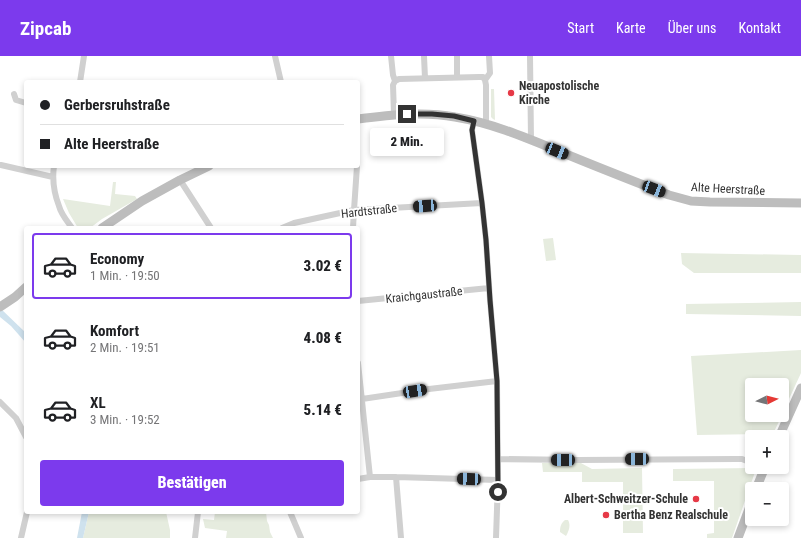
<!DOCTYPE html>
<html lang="de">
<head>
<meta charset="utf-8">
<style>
	:root { --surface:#fff; --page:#f2f2f2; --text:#202124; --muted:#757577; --line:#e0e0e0; --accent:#7c3aed }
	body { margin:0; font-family:"Roboto Condensed",sans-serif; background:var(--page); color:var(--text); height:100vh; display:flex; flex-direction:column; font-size:15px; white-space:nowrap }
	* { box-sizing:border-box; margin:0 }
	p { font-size:13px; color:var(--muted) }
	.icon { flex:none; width:22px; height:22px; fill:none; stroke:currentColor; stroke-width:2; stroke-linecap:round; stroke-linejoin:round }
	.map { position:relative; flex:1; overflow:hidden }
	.details { position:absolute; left:24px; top:170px; width:336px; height:288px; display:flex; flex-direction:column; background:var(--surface); border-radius:4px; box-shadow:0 2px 6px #0003 }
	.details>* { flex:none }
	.guide { position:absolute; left:24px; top:24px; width:336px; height:88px; border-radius:4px; box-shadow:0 2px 6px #0003; display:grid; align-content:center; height:88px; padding:0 16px; background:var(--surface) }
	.needle { width:26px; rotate:84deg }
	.buttons { position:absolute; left:745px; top:322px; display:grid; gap:8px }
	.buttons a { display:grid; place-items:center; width:44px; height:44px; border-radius:4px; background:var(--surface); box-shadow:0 2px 6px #0003; font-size:20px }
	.end { position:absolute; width:18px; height:18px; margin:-9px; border:5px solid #333; background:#fff; box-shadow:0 0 0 2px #fff }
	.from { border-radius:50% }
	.bubble { position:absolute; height:28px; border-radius:4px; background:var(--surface); box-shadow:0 2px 6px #0003; font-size:13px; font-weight:800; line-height:28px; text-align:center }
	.car { position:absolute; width:12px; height:24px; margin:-12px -6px; border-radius:5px; box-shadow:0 0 3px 1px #0007; background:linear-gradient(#222 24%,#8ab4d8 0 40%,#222 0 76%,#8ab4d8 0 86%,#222 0) }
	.guide b { display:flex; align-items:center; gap:14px; height:38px; font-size:15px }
	.guide b+b { border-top:1px solid var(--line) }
	.guide i { width:10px; height:10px; background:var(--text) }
	ul { padding:7px 0 0; list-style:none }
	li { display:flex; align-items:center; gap:12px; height:66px; margin:0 8px 6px; padding:0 8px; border:2px solid transparent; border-radius:4px }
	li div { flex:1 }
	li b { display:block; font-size:15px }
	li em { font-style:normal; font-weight:800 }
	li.on { border-color:var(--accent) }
	li>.icon { width:36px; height:36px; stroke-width:1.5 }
	.primary-button { display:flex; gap:8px; margin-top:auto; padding:8px 16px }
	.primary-button a { flex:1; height:46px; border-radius:4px; background:var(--accent); color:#fff; font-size:16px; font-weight:800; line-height:46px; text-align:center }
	header { display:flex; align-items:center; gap:24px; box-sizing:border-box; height:56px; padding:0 20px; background:var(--accent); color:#fff }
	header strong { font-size:19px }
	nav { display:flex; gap:22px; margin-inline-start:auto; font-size:14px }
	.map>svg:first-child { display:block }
	.green { fill:#e6ecdf }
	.water { fill:#cfe2ee }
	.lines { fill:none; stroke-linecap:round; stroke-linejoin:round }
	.street { stroke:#d0d0d0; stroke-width:6 }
	.secondary { stroke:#bdbdbd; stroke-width:9 }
	.route { stroke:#333; stroke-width:5 }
	.poi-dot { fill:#e63946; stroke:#fff; stroke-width:1.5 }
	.labels { text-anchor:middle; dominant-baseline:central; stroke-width:4; stroke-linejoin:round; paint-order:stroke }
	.poi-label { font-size:12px; font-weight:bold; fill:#333; stroke:#fff; text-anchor:start }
	.street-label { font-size:12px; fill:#333; stroke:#fff }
</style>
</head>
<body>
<header>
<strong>Zipcab</strong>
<nav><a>Start</a><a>Karte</a><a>Über uns</a><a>Kontakt</a></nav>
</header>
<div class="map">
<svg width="801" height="482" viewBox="0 0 801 482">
	<rect width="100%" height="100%" fill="#fff"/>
	<path class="green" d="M491,33H494L495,64L493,63L491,61Z
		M113,126H116L115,138L135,140L137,143L102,163L90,172H78L69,157L63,143L110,150Z
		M553,182L556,204L546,205L543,183Z
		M681,197L801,199V217H694L682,208Z
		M801,246V260L686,258V248Z
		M801,294V317L782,358V329H752V359H782L773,378L697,379L691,300Z
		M579,406L592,413L642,412L643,477H623V426H582V416H543L542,407Z
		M753,412L755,416L732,482H707V478L714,477V425H673V413Z
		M89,456H166L170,474V482H83Z
		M215,456H266L267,465L269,469L270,476L273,482H226L227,475L205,472L203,463L214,464Z
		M565,464H568C571,469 569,475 566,480L560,476C560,471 561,467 565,464Z"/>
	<path class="water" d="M0,252L26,277V287L11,270L0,261Z
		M82,456H89L83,482H77Z"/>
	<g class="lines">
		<path class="street" d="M275,0L281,26
			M391,0L393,19L395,25
			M424,0L425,22
			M457,0V21
			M530,0L531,84
			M485,24L490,17L489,0
			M80,26L84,0
			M14,38L16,44L26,47
			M394,58L393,29L395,25L399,23L479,21H483L485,24L486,29V68
			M474,65L472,74L482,147L486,184L490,244L497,325L498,424L496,482
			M1,109L53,121
			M54,110C52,124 54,137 59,150C61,158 67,165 72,172
			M180,124L211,172
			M282,172L294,167L354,154L482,147
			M353,172L354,154L357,110
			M358,245L489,232
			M358,307L370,421
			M362,343L429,333L497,325
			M0,346L16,362L26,381
			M498,403L578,404L736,403H742L752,407
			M396,421L401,482
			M358,423L370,421H396L498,424
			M290,456L301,482
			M21,482L27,456
			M195,482L198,456"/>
		<path class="secondary" d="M358,63C390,59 423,55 455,61C492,67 527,82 561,96C597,111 633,125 669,139L691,145L710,146L801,147
			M102,172L142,145L180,124L209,110
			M0,251L15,241L26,231
			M779,381L801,332
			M756,433L765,411
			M738,482L752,445"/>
	</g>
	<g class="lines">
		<path class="route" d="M407,58H432L454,60L474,65L472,74L482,147L486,184L490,244L497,325L498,436"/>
	</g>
	<g class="poi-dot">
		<circle cx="511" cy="37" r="4"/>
		<circle cx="696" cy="443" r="4"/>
		<circle cx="606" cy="459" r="4"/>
	</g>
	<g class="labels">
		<g class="poi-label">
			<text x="519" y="30">Neuapostolische<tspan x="519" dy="14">Kirche</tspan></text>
			<text x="688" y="443" text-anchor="end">Albert-Schweitzer-Schule</text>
			<text x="614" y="459">Bertha Benz Realschule</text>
		</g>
		<g class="street-label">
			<text transform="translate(728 133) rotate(3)">Alte Heerstraße</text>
			<text transform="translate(369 155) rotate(-6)">Hardtstraße</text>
			<text transform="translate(424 239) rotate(-6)">Kraichgaustraße</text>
		</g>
	</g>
</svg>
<div class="buttons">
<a><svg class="needle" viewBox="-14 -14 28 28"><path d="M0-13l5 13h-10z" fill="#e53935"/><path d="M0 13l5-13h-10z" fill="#757577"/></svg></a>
<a>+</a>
<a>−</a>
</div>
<i class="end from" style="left:498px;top:436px"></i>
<i class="end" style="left:407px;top:58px"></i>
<div class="bubble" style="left:370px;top:72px;width:74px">2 Min.</div>
<i class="car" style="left:557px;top:95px;rotate:112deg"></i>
<i class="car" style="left:654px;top:133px;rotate:111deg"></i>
<i class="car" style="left:425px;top:150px;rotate:266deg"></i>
<i class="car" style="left:415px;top:335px;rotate:81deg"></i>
<i class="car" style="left:637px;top:403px;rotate:269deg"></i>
<i class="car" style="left:563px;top:404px;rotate:270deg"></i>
<i class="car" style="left:469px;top:423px;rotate:272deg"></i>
<div class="guide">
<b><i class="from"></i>Gerbersruhstraße</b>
<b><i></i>Alte Heerstraße</b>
</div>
<section class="details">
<ul>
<li class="on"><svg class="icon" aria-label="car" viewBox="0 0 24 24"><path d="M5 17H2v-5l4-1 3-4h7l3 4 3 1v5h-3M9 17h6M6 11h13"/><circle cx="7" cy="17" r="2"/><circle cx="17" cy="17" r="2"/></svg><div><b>Economy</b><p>1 Min. · 19:50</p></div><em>3.02 €</em></li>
<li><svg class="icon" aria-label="car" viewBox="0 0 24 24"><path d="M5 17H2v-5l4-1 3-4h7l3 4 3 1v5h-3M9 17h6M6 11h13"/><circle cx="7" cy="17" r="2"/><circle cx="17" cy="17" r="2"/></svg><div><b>Komfort</b><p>2 Min. · 19:51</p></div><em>4.08 €</em></li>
<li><svg class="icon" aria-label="car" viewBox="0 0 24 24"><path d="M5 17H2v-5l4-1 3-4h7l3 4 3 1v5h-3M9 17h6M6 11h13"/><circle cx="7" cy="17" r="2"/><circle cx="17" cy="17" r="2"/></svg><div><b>XL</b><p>3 Min. · 19:52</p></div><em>5.14 €</em></li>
</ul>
<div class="primary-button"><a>Bestätigen</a></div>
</section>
</div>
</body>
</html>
